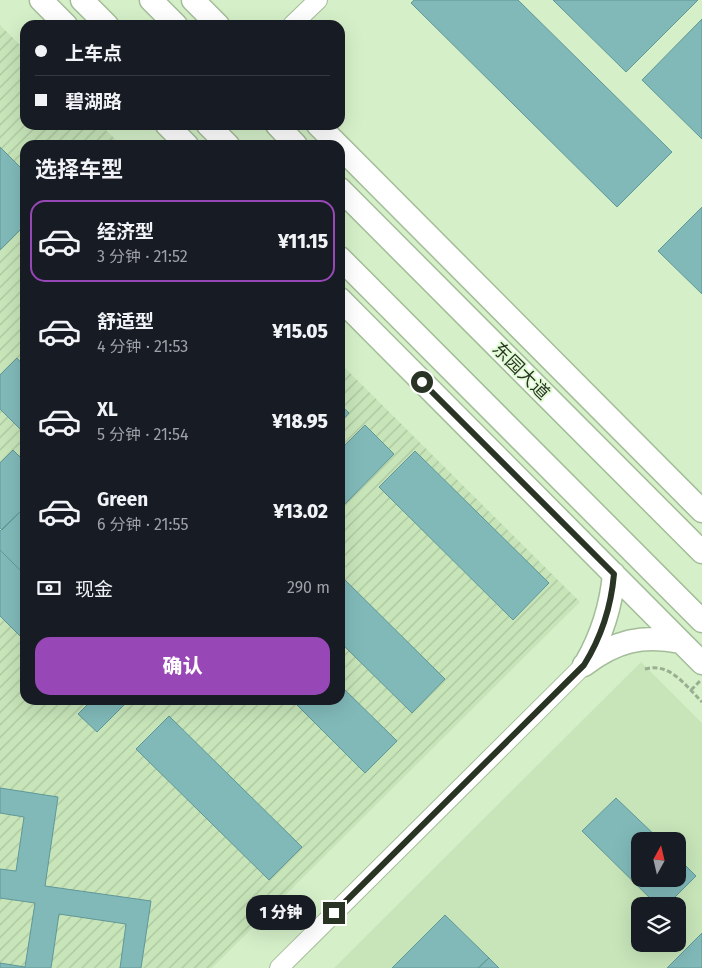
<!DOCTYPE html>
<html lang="zh">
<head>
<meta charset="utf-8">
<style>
	:root { --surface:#171b24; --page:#20242c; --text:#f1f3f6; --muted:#9ea1a6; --line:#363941; --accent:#9847b6 }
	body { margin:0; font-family:"Fira Sans","Noto Sans SC",sans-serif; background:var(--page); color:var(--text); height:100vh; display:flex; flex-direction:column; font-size:19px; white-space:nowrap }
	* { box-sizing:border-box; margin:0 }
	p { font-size:16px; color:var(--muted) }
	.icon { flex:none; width:28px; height:28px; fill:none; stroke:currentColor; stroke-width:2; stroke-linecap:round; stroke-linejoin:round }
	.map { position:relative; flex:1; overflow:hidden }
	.sheet { position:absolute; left:20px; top:140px; width:325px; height:565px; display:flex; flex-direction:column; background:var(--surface); border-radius:15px; box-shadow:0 5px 20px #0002 }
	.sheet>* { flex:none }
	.banner { position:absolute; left:20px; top:20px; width:325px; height:110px; border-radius:15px; box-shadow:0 5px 20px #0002; display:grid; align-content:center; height:110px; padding:0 15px; background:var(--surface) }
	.needle { width:32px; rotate:8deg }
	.controls { position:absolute; left:631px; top:832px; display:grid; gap:10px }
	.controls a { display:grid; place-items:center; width:55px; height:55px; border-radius:10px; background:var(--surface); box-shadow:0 5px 20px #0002; font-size:25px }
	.end { position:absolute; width:22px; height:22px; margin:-11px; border:6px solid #2a3425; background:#fff; box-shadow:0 0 0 2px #fff }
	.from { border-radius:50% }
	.bubble { position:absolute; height:35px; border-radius:15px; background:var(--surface); box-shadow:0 5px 20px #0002; font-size:16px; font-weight:800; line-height:35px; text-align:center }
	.banner b { display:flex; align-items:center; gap:18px; height:48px; font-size:19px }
	.banner b+b { border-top:1px solid var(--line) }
	.banner i { width:12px; height:12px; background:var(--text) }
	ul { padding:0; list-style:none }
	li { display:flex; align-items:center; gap:15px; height:82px; margin:0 10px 8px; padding:0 5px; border:2px solid transparent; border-radius:15px }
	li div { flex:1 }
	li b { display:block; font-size:19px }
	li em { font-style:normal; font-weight:800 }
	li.selected { border-color:var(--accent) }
	li>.icon { width:45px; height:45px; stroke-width:1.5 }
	h2 { padding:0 15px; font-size:22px; line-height:60px }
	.pay { display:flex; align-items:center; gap:12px; height:55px; padding:0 15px; font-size:19px }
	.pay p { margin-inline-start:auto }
	.primary-button { display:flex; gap:10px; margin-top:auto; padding:10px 15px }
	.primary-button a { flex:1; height:58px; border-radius:15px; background:var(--accent); color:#fff; font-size:20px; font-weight:800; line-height:58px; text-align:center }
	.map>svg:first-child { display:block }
	.built { fill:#c7e5b9; fill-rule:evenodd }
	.industrial { fill:url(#industrial-furrows) }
	.building { fill:#81b9b9; stroke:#609797 }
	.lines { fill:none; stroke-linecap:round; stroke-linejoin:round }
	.minor-casing { stroke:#a3bd98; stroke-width:20 }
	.major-casing { stroke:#a3bd98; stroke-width:25 }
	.path { stroke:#9aaf90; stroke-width:3; stroke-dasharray:5 2.5; stroke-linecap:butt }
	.minor { stroke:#fff; stroke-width:18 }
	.major { stroke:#fff; stroke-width:22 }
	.route { stroke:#2a3425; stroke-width:6 }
	.labels { text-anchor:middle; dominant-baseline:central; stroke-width:4; stroke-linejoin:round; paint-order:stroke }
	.street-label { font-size:18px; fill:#2a3425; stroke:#e2fdd6 }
</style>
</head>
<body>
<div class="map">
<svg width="702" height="968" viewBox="0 0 702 968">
	<defs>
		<pattern id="industrial-furrows" width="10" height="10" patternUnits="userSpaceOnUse" patternTransform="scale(1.25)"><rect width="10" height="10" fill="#c7e5b9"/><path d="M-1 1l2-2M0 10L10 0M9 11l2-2" fill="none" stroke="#abc59f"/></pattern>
	</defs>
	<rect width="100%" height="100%" fill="#d5f0c9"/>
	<path class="built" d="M641,662L702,723V968H334ZM640,841H678V879H640ZM640,906H678V944H640Z"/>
	<path class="industrial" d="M0,25L25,50V125H101L121,145H25V700H340V363L580,602L212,968H0Z"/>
	<path class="building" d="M414,0H518L672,152L617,207L411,3Z
		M553,0H698L626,72Z
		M702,19V139L642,80Z
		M0,147L25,172V225L0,250Z
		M702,207V294L658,251Z
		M17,358L25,367V434L0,409V375Z
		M340,404L349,413L340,423Z
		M365,425L394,454L340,509V450Z
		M13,450L25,462V507L2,530L0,528V463Z
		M415,451L549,583L513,620L379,487Z
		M25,507V575L0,550V531Z
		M0,550L25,575L24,640L0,616Z
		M340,575L445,679L412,713L340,642Z
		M340,685L397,741L365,773L292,700H340Z
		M92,700H129L97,732L78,714Z
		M169,716L302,847L269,880L136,749Z
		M0,788L58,797L45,886L151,901L141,968H120L126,924L59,914L51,968H0V963L25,967L35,903L0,898V869L16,871L24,817L0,813Z
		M616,798L661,841H640V879H678V858L696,876L666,906H658L582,831Z
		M445,915L489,958L478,968H392Z
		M702,933V968H667Z
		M489,958L499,968H478Z"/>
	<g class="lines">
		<defs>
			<path id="minor" d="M292,25L318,0
				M279,968L584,665"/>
			<path id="major" d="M41,0L66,25
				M82,0L107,25
				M151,0L176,25
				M193,0L218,25
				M167,125L187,145
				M208,125L228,145
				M277,125L296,145
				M318,125L338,145
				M340,147L702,511
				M340,189L702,552
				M340,258L702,621
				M340,299L702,663
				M586,663C602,635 611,607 614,574
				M584,665C615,641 643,634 681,642"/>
		</defs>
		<use href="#minor" class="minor-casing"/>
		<use href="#major" class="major-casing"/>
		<path class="path" d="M645,669C670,662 686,686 702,702
			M691,690L700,681"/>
		<use href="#minor" class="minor"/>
		<use href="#major" class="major"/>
	</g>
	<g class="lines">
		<path class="route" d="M334,913L584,665C602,636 611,608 614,574L422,382"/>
	</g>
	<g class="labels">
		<g class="street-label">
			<text transform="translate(521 371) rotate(45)">东园大道</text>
		</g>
	</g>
</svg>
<div class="controls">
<a><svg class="needle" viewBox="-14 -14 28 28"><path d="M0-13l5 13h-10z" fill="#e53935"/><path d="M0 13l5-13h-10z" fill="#9ea1a6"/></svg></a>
<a><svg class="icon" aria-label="layers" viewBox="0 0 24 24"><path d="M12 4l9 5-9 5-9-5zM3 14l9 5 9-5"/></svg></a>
</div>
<i class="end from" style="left:422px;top:382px"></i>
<i class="end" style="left:334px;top:913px"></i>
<div class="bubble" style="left:246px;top:895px;width:70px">1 分钟</div>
<div class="banner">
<b><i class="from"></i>上车点</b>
<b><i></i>碧湖路</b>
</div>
<section class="sheet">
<h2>选择车型</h2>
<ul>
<li class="selected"><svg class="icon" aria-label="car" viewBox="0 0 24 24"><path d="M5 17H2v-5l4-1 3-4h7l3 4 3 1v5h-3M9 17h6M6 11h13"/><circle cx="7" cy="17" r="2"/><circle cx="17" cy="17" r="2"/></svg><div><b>经济型</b><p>3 分钟 · 21:52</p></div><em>¥11.15</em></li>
<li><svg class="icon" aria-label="car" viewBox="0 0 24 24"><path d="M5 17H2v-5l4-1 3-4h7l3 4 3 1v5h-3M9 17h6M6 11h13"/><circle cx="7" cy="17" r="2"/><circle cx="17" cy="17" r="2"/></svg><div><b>舒适型</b><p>4 分钟 · 21:53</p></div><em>¥15.05</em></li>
<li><svg class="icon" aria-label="car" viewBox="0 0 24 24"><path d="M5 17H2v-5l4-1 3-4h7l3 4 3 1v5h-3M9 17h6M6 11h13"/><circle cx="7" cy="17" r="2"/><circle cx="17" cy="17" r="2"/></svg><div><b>XL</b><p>5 分钟 · 21:54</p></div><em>¥18.95</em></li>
<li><svg class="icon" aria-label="car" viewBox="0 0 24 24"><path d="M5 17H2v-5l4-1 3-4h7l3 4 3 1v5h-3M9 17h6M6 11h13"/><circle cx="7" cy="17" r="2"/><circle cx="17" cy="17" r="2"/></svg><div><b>Green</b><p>6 分钟 · 21:55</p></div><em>¥13.02</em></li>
</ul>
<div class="pay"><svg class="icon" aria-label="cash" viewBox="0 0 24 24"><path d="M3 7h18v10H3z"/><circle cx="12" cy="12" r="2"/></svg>现金<p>290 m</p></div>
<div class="primary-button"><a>确认</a></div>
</section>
</div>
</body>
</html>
